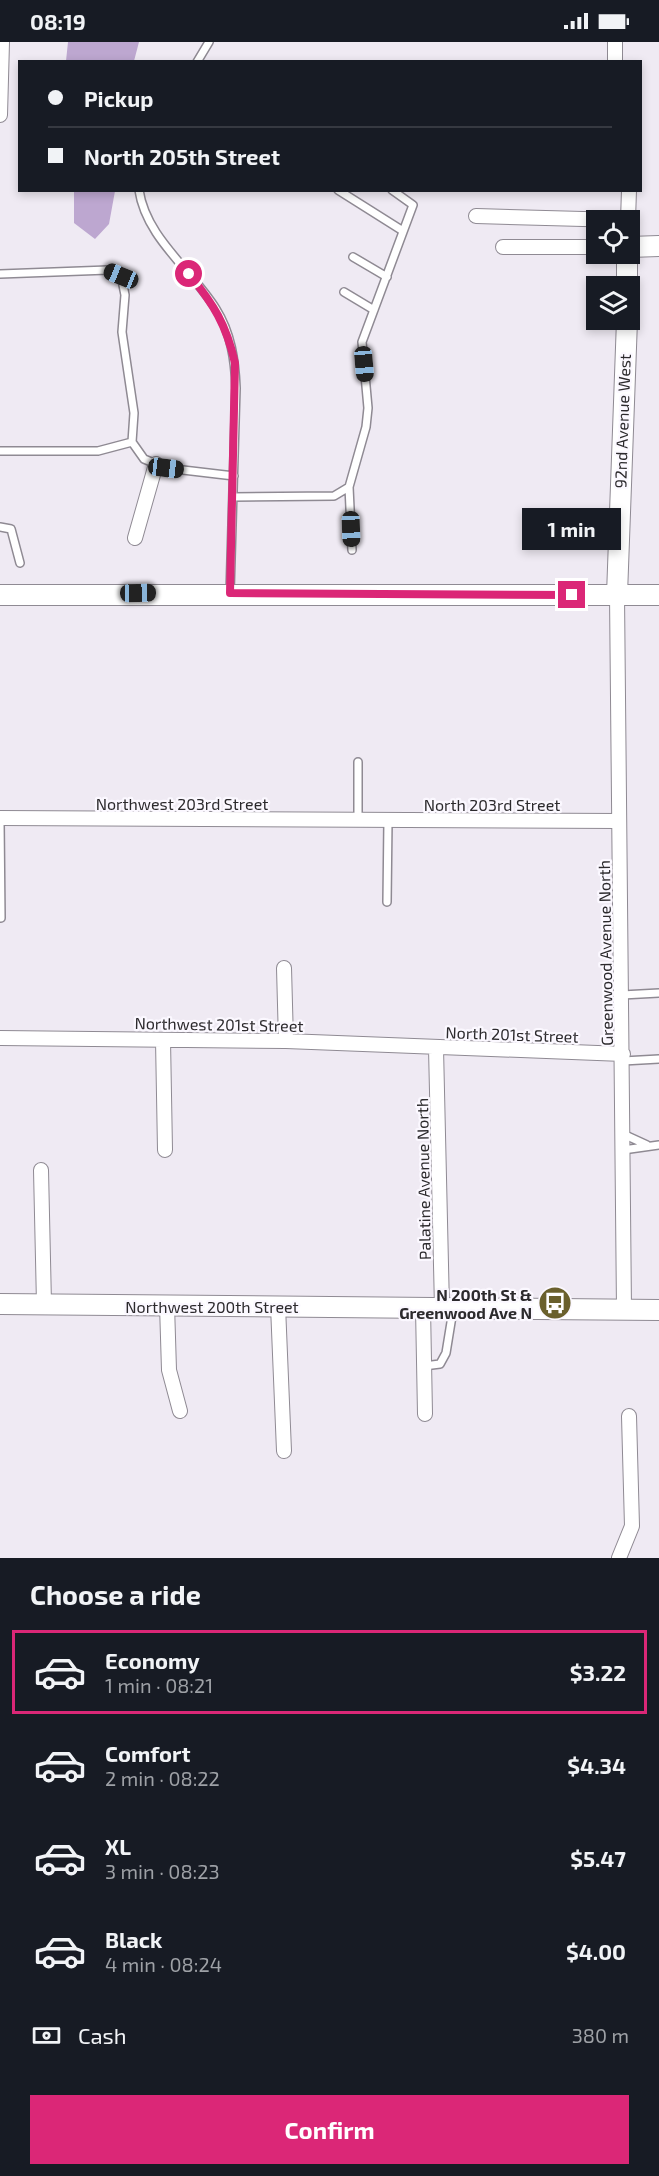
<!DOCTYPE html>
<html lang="en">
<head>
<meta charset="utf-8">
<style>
	:root { --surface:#171b24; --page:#20242c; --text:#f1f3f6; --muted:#9ea1a6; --line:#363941; --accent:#db2777 }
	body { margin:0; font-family:"Exo 2",sans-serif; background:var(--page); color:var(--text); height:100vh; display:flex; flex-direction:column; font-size:22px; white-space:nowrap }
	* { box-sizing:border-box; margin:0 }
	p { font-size:20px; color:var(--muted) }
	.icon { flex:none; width:33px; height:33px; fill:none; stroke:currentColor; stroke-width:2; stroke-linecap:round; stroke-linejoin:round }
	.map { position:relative; height:1516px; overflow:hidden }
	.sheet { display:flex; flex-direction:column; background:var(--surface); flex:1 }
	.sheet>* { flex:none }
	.hud { position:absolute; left:18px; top:18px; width:624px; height:132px; border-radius:0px; box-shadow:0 3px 9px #0003; display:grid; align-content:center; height:132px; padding:0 30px; background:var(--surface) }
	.buttons { position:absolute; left:586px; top:168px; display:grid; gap:12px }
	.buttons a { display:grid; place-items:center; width:54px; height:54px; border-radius:0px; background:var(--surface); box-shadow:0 3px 9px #0003; font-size:30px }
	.end { position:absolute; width:27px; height:27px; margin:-14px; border:8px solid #db2777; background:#fff; box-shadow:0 0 0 3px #fff }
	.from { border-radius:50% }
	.bubble { position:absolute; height:42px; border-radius:0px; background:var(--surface); box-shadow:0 3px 9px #0003; font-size:20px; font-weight:700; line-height:42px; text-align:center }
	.car { position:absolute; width:18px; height:36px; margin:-18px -9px; border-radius:8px; box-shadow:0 0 4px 2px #0007; background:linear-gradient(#222 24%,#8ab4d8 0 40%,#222 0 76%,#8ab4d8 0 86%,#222 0) }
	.hud b { display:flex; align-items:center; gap:21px; height:57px; font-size:22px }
	.hud b+b { border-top:2px solid var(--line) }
	.hud i { width:15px; height:15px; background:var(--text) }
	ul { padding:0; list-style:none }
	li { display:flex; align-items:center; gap:18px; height:84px; margin:0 12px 9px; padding:0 18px; border:3px solid transparent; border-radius:0px }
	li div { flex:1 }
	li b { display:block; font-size:22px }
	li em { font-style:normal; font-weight:700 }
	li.on { border-color:var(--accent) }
	li>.icon { width:54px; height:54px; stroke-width:1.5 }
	h2 { padding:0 30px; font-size:27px; line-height:72px }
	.pay { display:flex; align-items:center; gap:15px; height:66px; padding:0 30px; font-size:22px }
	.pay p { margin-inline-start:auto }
	.action { display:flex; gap:12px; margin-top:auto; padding:12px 30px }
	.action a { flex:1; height:69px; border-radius:0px; background:var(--accent); color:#fff; font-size:24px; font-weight:700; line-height:69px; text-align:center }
	.status { display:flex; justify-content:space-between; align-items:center; height:42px; padding:0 30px; background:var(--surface); direction:ltr }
	.status svg { height:16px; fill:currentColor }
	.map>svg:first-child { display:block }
	.forest { fill:#bda7d0 }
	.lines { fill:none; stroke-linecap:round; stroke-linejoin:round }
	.lane-casing { stroke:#8f8a93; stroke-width:10 }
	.street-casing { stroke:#8f8a93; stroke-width:16 }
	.secondary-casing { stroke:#8f8a93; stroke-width:22 }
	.lane { stroke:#fff; stroke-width:7 }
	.street { stroke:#fff; stroke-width:14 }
	.secondary { stroke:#fff; stroke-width:20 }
	.route { stroke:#db2777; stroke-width:8 }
	.labels { text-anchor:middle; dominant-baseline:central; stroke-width:4.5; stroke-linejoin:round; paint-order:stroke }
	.street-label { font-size:16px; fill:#2c2a2d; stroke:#fbf8ff }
	.poi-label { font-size:16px; font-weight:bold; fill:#2c2a2d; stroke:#fbf8ff; text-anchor:end }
</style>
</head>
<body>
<div class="status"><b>08:19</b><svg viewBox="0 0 49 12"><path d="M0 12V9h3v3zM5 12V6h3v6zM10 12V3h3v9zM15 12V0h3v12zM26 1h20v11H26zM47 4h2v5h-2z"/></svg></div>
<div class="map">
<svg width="659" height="1516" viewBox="0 0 659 1516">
	<rect width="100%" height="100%" fill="#efeaf3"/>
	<path class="forest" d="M68,0H139L134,19H66Z
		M74,149H115L109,182L95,197L74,181Z"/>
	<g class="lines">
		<defs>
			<path id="lane" d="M197,20L209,0
				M139,148C146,196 192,228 216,267C231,291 235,318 236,346L230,551
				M338,148L403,189
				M353,215L387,235
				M0,232L108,228L121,233L125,253L122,290L134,371L132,400L144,417L166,426L234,434
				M344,250L374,268
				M0,409H98L132,400
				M349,445L352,508
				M233,455L334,454L349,445L366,385L368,366L362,300L413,163L392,148
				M0,485L11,487L20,521
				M0,779L1,876
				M358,779V720
				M387,860L388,779
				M622,953L659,951
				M623,1019L659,1017
				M623,1092L647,1103
				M623,1108L659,1103
				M424,1324L440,1322L446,1311L453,1268"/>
			<path id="street" d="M615,20V0
				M0,73L2,0
				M476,174L621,178
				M628,178L629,148
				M503,205H597
				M135,496L156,422
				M617,553L624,1268
				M0,776L619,779
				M284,926L286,999
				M0,996L286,999L623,1012
				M163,998L165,1108
				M436,1006L442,1266
				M41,1128L44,1262
				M167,1263L169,1328L180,1369
				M278,1264L284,1409
				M423,1266L425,1372
				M619,1516L632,1484L629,1374"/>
			<path id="secondary" d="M630,205L659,204
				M627,212V244
				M0,553H659
				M617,553L627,278
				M0,1262L659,1268"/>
		</defs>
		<use href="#lane" class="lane-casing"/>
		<use href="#street" class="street-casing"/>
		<use href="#secondary" class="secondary-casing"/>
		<use href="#lane" class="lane"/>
		<use href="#street" class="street"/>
		<use href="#secondary" class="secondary"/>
	</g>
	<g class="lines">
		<path class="route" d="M189,232C214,263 226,282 235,321L230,551L572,553"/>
	</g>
	<defs>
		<symbol id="bus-disc" viewBox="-11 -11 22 22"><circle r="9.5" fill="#6a602d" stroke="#fbf8ff"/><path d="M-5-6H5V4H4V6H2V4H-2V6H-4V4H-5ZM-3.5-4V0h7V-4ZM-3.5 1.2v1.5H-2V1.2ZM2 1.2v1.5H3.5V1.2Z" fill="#fff"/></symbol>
	</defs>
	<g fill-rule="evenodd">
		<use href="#bus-disc" x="536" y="1242" width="38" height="38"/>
	</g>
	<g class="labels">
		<g class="street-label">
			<text transform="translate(622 379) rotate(-88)">92nd Avenue West</text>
			<text x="182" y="761">Northwest 203rd Street</text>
			<text x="492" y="762">North 203rd Street</text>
			<text transform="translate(605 911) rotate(-91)">Greenwood Avenue North</text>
			<text transform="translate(219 982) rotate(1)">Northwest 201st Street</text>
			<text transform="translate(512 992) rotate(2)">North 201st Street</text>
			<text transform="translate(423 1137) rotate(-91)">Palatine Avenue North</text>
			<text x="212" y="1264">Northwest 200th Street</text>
		</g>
		<g class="poi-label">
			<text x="532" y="1252">N 200th St &amp;<tspan x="532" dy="18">Greenwood Ave N</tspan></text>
		</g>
	</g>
</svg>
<div class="buttons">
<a><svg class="icon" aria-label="locate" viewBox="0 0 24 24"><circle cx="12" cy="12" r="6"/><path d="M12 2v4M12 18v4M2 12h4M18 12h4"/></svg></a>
<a><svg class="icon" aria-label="layers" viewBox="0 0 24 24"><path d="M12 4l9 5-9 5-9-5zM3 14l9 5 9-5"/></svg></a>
</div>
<i class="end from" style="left:189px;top:232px"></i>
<i class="end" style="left:572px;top:553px"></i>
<div class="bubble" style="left:522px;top:466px;width:99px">1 min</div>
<i class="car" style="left:121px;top:234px;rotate:292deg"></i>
<i class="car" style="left:364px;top:322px;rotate:175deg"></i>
<i class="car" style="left:166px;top:426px;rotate:97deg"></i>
<i class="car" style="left:351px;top:487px;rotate:178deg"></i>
<i class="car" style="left:138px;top:551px;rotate:89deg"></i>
<div class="hud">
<b><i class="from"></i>Pickup</b>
<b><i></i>North 205th Street</b>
</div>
</div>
<section class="sheet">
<h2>Choose a ride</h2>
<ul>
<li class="on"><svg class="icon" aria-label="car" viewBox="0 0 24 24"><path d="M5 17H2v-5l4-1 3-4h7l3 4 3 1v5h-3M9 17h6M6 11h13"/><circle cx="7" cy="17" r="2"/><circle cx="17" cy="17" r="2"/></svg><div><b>Economy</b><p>1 min · 08:21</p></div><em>$3.22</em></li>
<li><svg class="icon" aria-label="car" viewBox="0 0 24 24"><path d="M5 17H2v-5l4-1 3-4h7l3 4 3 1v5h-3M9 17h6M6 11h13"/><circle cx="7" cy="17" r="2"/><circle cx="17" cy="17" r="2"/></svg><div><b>Comfort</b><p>2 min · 08:22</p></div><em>$4.34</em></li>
<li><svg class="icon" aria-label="car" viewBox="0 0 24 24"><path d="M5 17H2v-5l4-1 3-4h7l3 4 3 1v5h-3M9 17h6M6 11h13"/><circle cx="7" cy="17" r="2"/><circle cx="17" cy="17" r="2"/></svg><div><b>XL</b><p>3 min · 08:23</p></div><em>$5.47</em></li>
<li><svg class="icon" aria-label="car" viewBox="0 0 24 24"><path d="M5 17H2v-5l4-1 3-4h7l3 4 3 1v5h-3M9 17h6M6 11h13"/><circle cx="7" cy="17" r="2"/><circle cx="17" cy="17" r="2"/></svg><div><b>Black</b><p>4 min · 08:24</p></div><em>$4.00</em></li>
</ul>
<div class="pay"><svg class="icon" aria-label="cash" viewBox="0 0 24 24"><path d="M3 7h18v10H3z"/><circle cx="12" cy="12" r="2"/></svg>Cash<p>380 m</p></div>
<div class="action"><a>Confirm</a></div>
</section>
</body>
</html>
